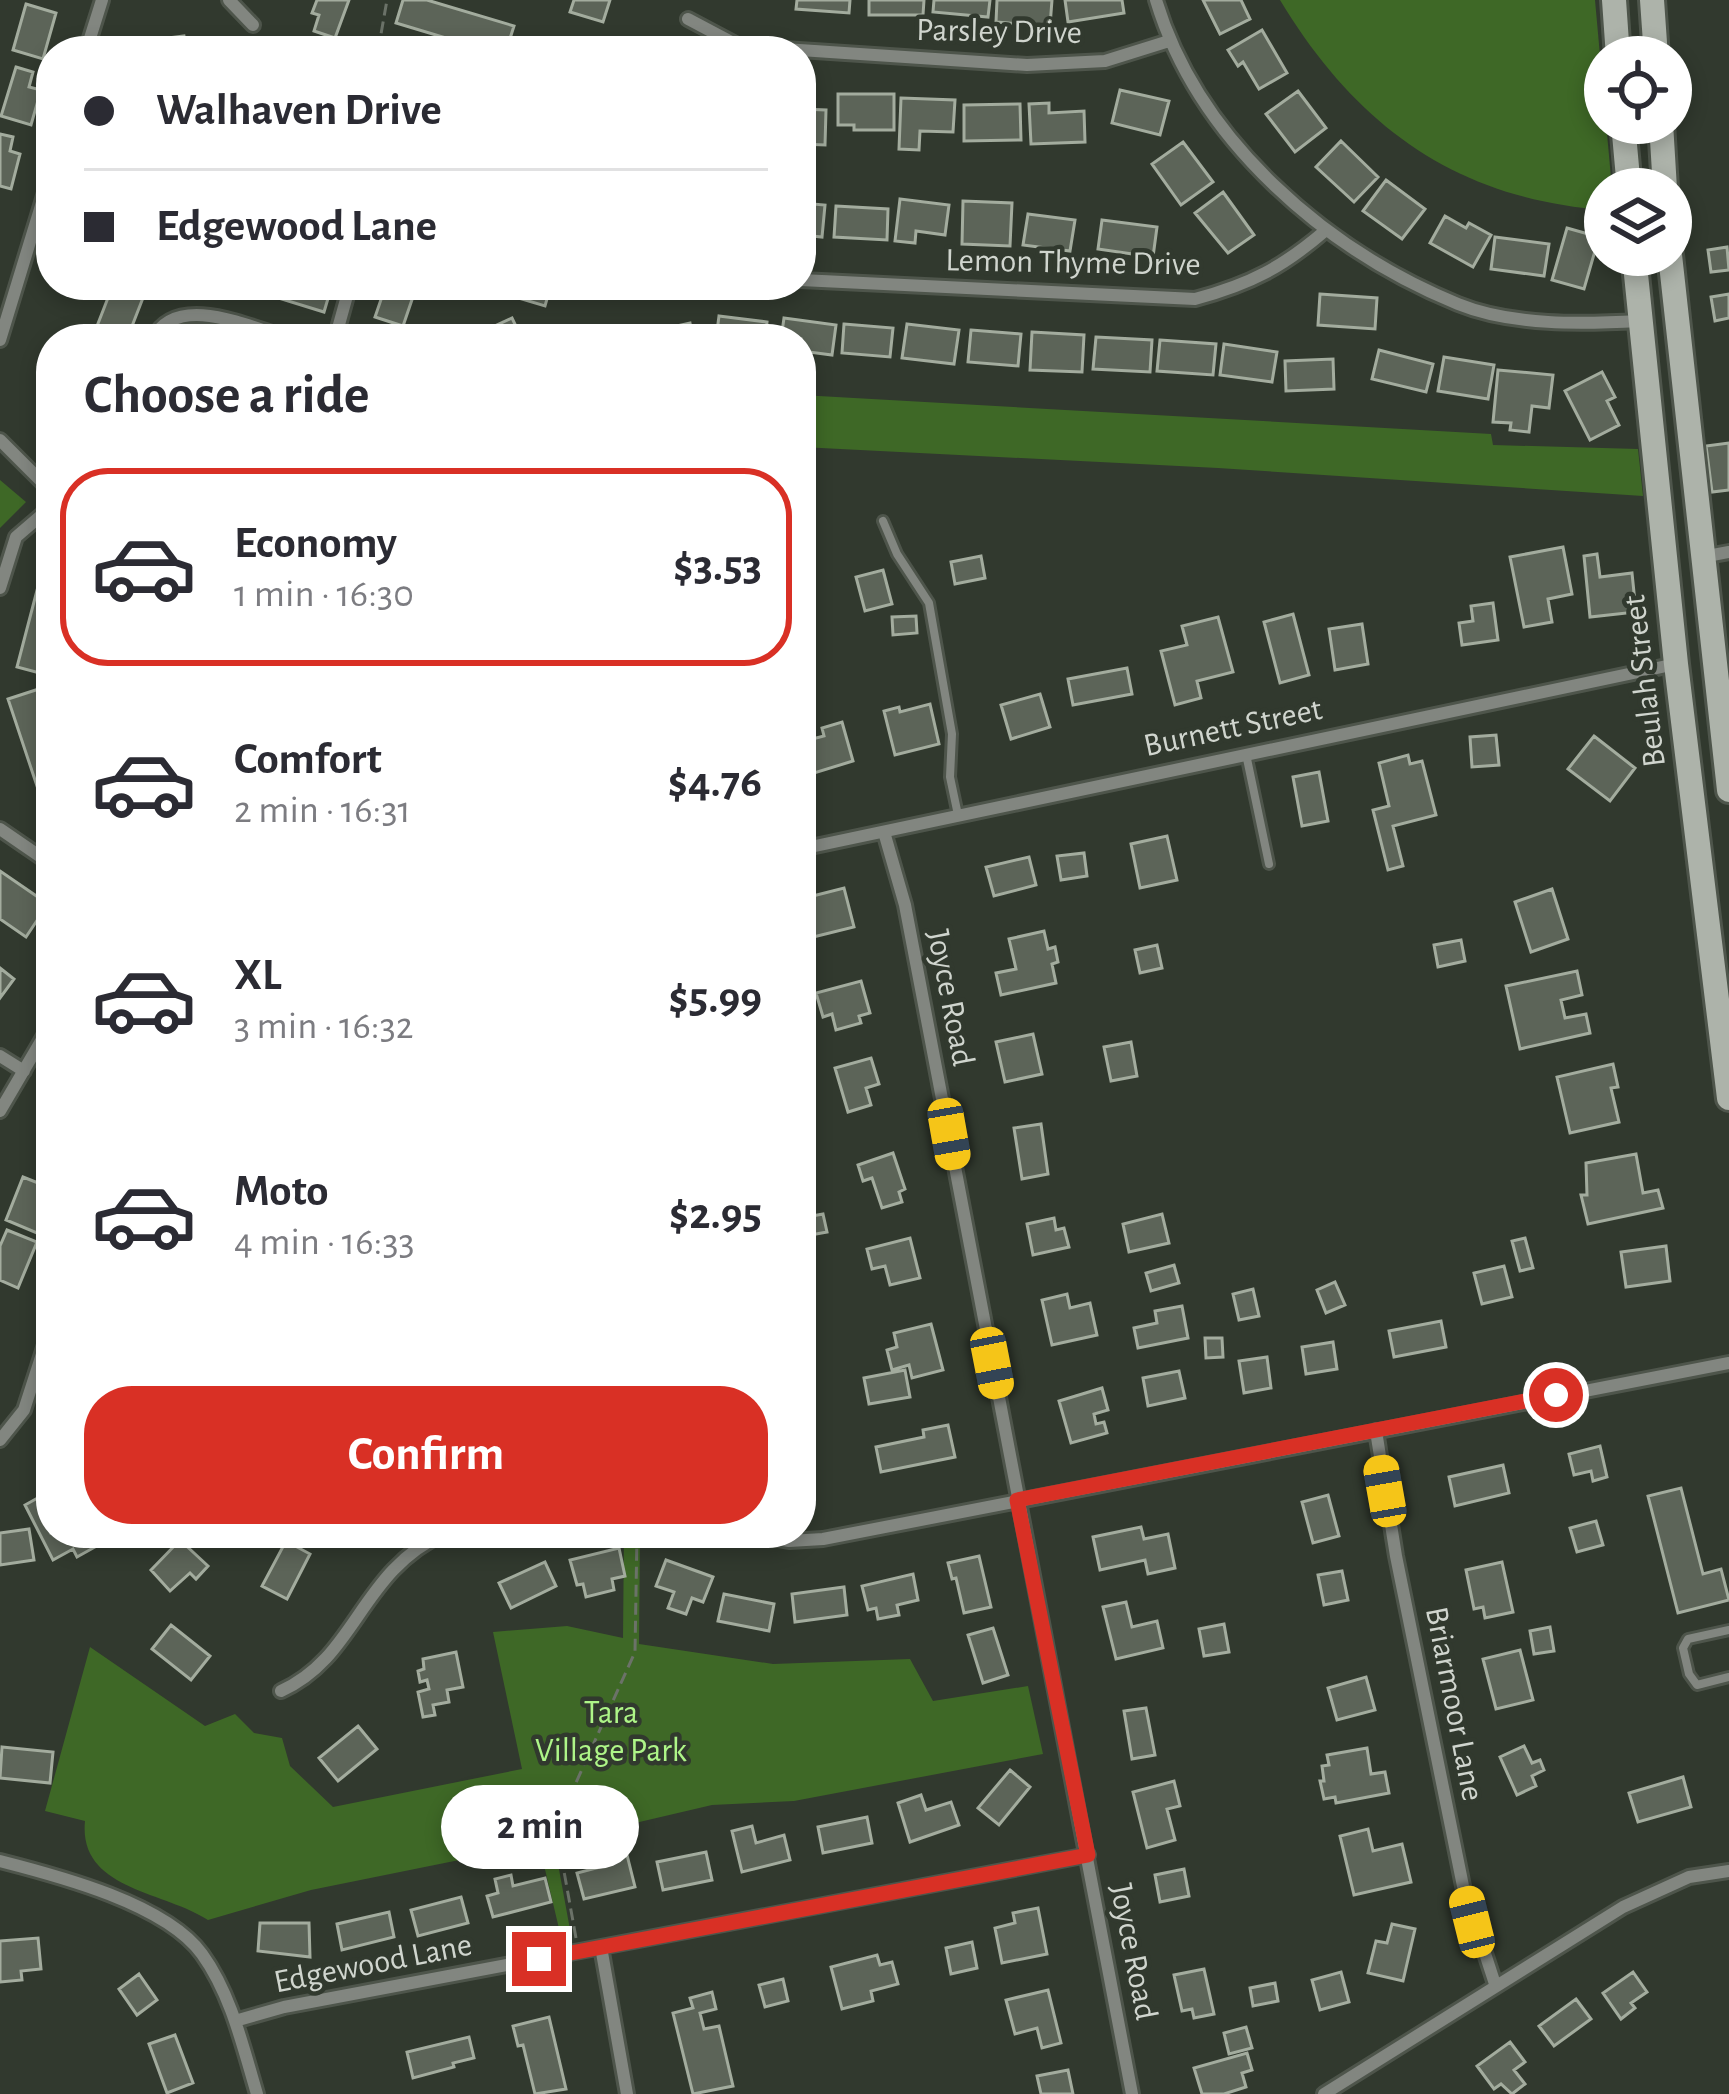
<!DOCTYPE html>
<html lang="en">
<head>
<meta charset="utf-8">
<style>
	:root { --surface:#fff; --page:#f2f2f3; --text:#2b2b33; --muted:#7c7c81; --line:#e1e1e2; --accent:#d93025 }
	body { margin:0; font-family:"Alegreya Sans",sans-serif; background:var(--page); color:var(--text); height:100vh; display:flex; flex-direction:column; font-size:45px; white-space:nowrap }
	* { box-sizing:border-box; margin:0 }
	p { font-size:39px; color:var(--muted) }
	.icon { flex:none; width:66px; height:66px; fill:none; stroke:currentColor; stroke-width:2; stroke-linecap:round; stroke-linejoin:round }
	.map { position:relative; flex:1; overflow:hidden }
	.details { position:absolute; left:36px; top:324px; width:780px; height:1224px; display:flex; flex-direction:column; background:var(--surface); border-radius:48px; box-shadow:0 6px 18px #0003 }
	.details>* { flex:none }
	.hud { position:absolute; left:36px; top:36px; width:780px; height:264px; border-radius:48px; box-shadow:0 6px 18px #0003; display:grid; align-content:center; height:264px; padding:0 48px; background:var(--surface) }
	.tools { position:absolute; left:1584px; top:36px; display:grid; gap:24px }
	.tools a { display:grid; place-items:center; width:108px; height:108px; border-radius:50%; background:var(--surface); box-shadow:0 6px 18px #0003; font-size:60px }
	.end { position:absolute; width:54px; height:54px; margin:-27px; border:15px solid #d93025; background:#fff; box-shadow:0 0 0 6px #fff }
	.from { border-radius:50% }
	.bubble { position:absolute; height:84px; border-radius:42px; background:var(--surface); box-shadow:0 6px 18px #0003; font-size:39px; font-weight:700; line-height:84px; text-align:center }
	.car { position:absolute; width:36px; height:72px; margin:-36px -18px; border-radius:15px; box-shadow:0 0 9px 3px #0007; background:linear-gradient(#f5c518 24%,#345 0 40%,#f5c518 0 76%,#345 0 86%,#f5c518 0) }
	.hud b { display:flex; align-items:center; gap:42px; height:114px; font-size:45px }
	.hud b+b { border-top:3px solid var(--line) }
	.hud i { width:30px; height:30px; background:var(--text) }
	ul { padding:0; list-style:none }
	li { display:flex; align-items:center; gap:36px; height:198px; margin:0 24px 18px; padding:0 24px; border:6px solid transparent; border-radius:48px }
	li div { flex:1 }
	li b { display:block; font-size:45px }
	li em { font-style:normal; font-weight:700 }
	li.on { border-color:var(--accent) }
	li>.icon { width:108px; height:108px; stroke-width:1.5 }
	h2 { padding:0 48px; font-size:54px; line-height:144px }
	.cta { display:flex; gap:24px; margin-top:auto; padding:24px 48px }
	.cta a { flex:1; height:138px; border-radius:48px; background:var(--accent); color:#fff; font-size:48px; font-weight:700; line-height:138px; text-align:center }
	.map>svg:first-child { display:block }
	.green { fill:#3e6826 }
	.building { fill:#5c6458; stroke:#a3ac9e; stroke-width:3 }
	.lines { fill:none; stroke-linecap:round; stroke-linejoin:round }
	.lane-casing { stroke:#4e554b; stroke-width:14 }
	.street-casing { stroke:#4e554b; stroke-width:18 }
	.secondary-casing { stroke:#4e554b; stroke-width:30 }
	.path { stroke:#6b7268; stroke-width:3; stroke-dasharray:12 6; stroke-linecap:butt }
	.lane { stroke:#828680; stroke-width:8 }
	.street { stroke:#828680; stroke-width:12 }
	.secondary { stroke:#adb3aa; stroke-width:24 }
	.route { stroke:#d93025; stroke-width:15 }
	.labels { text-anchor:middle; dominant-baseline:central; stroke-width:9; stroke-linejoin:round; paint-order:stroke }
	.street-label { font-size:33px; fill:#d0d5ce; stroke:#31392e }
	.park-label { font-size:33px; fill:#aef588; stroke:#31392e }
</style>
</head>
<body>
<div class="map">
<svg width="1729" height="2094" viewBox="0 0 1729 2094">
	<rect width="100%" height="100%" fill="#31392e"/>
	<path class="green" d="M1280,0H1595L1612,189H1605V210C1456,199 1356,126 1280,0Z
		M801,395L1491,434L1493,445L1638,449L1643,496L1218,468L801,447Z
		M0,480L26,502L0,528Z
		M624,1533H640L639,1644L773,1664L910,1659L933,1701L1028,1686L1043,1754L794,1801L712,1805L554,1842L571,1935L561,1937L539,1844L311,1890L208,1920C165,1891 78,1890 85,1821L45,1811L90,1647L205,1726L235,1714L254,1733L282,1738L290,1766L333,1807L522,1769L493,1632L567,1626L623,1638Z"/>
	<path class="building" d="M317,0H349L335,38L314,31L319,15L312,13Z
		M403,0H427L514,26L506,51H489L396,23Z
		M574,0H610L603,22L570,12Z
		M797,0H850L849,13L796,9Z
		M869,0H924L923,15H869Z
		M934,0H990L988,17L933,12Z
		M997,0H1052L1050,26L996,22Z
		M1065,0H1122L1124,13L1068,22Z
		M1203,0H1241L1250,19L1220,34Z
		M26,4L56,13L43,59L13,50Z
		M1262,30L1287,73L1259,89L1243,62L1238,66L1228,50Z
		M184,36L187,51H138L137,42Z
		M616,39L621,51H584Z
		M16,67L33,72L29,87L41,90L31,125L1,116Z
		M1120,90L1169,101L1160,135L1112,123Z
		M1298,91L1326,128L1295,152L1266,114Z
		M838,94H894V130H854V125H838Z
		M901,98L955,100L953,132L920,131L919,150L899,149Z
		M1049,103V113L1084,111L1085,142L1031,144L1029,104Z
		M1020,104L1021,140L964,141V105Z
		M801,109L826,110L825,145L801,144Z
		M0,134L13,137L10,151L20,154L11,189L0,186Z
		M1341,141L1378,177L1354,202L1316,167Z
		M1183,142L1213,182L1181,205L1152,164Z
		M1386,180L1425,209L1402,239L1363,211Z
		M1223,192L1254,235L1228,253L1195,213Z
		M900,199L949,205L945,235L916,231L915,243L895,241Z
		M963,201L1012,203L1010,246L962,244Z
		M801,203L825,205L822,237L801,235Z
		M836,206L888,209L887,240L834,237Z
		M1028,214L1075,220L1070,251L1023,245Z
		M1445,216L1466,228L1469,223L1491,235L1473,267L1430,243Z
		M1102,220L1157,227L1153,257L1098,249Z
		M1567,228L1599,237L1584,289L1552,280Z
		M1495,237L1549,244L1544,276L1491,269Z
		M1727,247L1729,270L1711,272L1708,250Z
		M113,285H148L127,339H92Z
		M236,285H332L324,312Z
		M386,285H417L403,326L375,317Z
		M518,285H551L545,306L515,297Z
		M1320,294L1377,298L1375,329L1318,325Z
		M1729,294V318L1715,321L1711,297Z
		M719,316L767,322L765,339H716Z
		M512,318L522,339H488L484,331Z
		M784,318L836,325L832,355L801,351V339H781Z
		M690,323L693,339H642L641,334Z
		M844,324L893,328L890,357L842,353Z
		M907,324L959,330L954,364L902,358Z
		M574,327L629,334L628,339H572Z
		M380,330L410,338V339H378Z
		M971,330L1021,334L1018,366L968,362Z
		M1032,332L1084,335L1082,372L1030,370Z
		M1096,337L1152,340L1150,372L1093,369Z
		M1160,340L1216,344L1213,375L1157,371Z
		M1224,344L1277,352L1272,382L1220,375Z
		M1379,350L1433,364L1426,392L1372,379Z
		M1444,357L1494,365L1488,399L1438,391Z
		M1333,359L1334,389L1286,391L1285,361Z
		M1498,370L1553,375L1549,408L1532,406L1529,432L1510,430L1511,423L1493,422Z
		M1602,372L1615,397L1607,401L1619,425L1590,440L1565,391Z
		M1729,443V490L1712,492L1706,446Z
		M1563,547L1572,594L1548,599L1552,622L1524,627L1510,557Z
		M1597,554L1600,577L1632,573L1636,612L1590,617L1584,556Z
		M981,556L985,578L955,584L951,562Z
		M883,570L892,604L865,611L856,577Z
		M41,575L51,577V676L17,667Z
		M1493,603L1498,640L1462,645L1459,623L1473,621L1471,606Z
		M1293,614L1309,675L1280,683L1264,622Z
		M916,616L917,633L893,635L892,617Z
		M1218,617L1233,672L1197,681L1201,698L1175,705L1161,651L1187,645L1182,626Z
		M1362,624L1368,664L1335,670L1329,629Z
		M1127,668L1132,694L1073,705L1068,679Z
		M45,687L51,706V813L50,809L45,810L8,699Z
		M1040,694L1050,727L1011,739L1001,705Z
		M930,704L939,744L895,755L884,711L899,707L900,712Z
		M842,722L853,761L801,777V742L824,736L822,728Z
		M1496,735L1499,765L1472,767L1470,737Z
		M1594,736L1635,768L1610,801L1568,769Z
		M1408,755L1410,764L1422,761L1436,815L1393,826L1403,866L1388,870L1373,810L1389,806L1379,763Z
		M1319,772L1328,821L1302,826L1293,777Z
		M1167,836L1177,880L1140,888L1131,844Z
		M1084,853L1087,876L1061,880L1057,856Z
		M1029,857L1036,885L994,896L986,867Z
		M0,871L48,904L26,937L0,919Z
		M844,888L854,927L801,940V899Z
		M1552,889L1568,939L1531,952L1515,902Z
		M1044,931L1048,949L1055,947L1058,962L1052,964L1056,983L1001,995L996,973L1016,969L1009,939Z
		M1461,940L1465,961L1438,967L1434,945Z
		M1157,945L1162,968L1140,973L1135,950Z
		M0,968L14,979L0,998Z
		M1577,971L1582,995L1561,1000L1565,1018L1586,1014L1590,1033L1520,1049L1506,986Z
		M861,981L870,1013L859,1016L861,1023L836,1030L832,1014L823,1017L816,993Z
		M1033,1034L1042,1074L1005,1082L996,1042Z
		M1131,1042L1137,1076L1111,1081L1104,1047Z
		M871,1058L879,1084L866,1088L871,1105L848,1112L835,1068Z
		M1613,1064L1618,1087L1611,1088L1619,1122L1570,1133L1557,1077Z
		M1041,1124L1048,1174L1022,1179L1014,1128Z
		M893,1153L905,1189L899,1192L902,1202L882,1208L872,1178L863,1181L858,1165Z
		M1636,1154L1643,1193L1658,1190L1663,1208L1588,1224L1581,1195H1587L1586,1163Z
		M23,1177L51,1188V1199L37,1233L6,1220Z
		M823,1214L827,1232L805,1236L801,1218Z
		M1162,1214L1169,1243L1129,1252L1123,1224Z
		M1054,1218L1056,1230L1064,1228L1069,1247L1033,1255L1027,1224Z
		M7,1230L37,1242L18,1288L0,1280V1246Z
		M910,1238L920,1278L890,1285L885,1266L872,1269L867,1249Z
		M1525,1238L1533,1268L1520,1271L1512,1241Z
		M1666,1246L1670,1281L1626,1287L1621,1252Z
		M1174,1265L1179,1283L1151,1291L1146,1273Z
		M1504,1266L1512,1297L1482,1304L1474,1273Z
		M1335,1282L1345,1305L1326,1313L1317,1290Z
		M1253,1289L1259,1316L1239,1320L1233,1294Z
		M1067,1294L1070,1308L1090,1303L1097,1335L1052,1345L1042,1300Z
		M1182,1306L1188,1338L1138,1348L1134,1328L1157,1323L1155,1311Z
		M1441,1321L1446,1347L1394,1357L1389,1331Z
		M931,1324L943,1370L912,1378L909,1365L892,1370L887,1350L897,1347L894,1333Z
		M1205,1338H1222L1223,1357L1206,1358Z
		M1333,1342L1337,1369L1306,1374L1302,1347Z
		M1267,1357L1271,1388L1244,1393L1239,1361Z
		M905,1370L910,1397L869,1404L864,1378Z
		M1179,1371L1185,1398L1148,1406L1143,1378Z
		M1102,1388L1108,1410L1094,1414L1096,1424L1104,1422L1107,1433L1071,1443L1059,1401Z
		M948,1425L955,1457L881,1472L876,1447L924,1437L923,1430Z
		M1600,1446L1607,1477L1593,1481L1591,1471L1574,1475L1569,1454Z
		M1503,1465L1509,1493L1455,1506L1449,1477Z
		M1681,1488L1703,1574L1721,1569L1729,1600L1678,1613L1648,1496Z
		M43,1495L51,1511V1533H88L95,1547L77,1557L73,1549L53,1560L25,1505Z
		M1328,1495L1339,1536L1313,1543L1302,1502Z
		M1596,1521L1603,1545L1577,1552L1570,1528Z
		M1141,1527L1144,1539L1168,1534L1175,1568L1148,1574L1145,1560L1100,1570L1093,1537Z
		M29,1529L34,1560L0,1565V1533Z
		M180,1540L208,1566L196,1579L190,1573L170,1591L151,1570Z
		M286,1541L310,1554L287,1599L262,1586Z
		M619,1548L625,1576L612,1579L614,1590L586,1597L583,1584L577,1585L570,1560Z
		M979,1556L991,1607L964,1613L956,1578L952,1579L948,1563Z
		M666,1560L713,1577L703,1602L692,1598L686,1614L668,1608L674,1592L656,1586Z
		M545,1562L556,1586L511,1608L499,1583Z
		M1502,1562L1513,1612L1485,1618L1483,1607L1474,1609L1466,1570Z
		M1342,1571L1348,1600L1324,1605L1318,1575Z
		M913,1574L918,1600L897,1605L899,1615L878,1619L876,1608L868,1610L862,1586Z
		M844,1587L847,1615L795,1622L792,1594Z
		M724,1594L774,1604L769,1631L718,1621Z
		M1126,1602L1132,1627L1157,1621L1163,1648L1116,1659L1103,1607Z
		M1224,1624L1229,1652L1204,1656L1199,1629Z
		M171,1625L210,1656L191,1680L152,1649Z
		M1550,1627L1554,1651L1534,1654L1530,1631Z
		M993,1628L1008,1675L983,1683L968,1635Z
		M1520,1650L1533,1700L1496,1709L1483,1659Z
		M456,1652L463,1687L447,1690L449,1702L433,1705L435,1715L423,1717L418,1692L429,1689L427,1680L420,1682L418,1671L424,1669L423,1659Z
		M1366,1677L1375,1710L1337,1720L1328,1688Z
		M1146,1708L1155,1755L1132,1759L1124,1711Z
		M358,1726L377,1749L338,1781L319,1758Z
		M1524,1746L1532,1763L1540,1760L1544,1770L1532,1776L1536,1786L1517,1795L1500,1757Z
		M2,1747L53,1752L50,1783L0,1778Z
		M1367,1748L1371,1774L1385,1772L1389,1793L1336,1803L1335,1797L1324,1799L1320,1781H1324L1322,1766L1329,1765L1327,1755Z
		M1010,1770L1030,1787L999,1825L978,1808Z
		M1683,1777L1691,1807L1638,1822L1629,1793Z
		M1174,1781L1180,1806L1167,1809L1175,1840L1147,1848L1133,1792Z
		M921,1795L926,1810L951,1802L959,1825L910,1842L898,1803Z
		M867,1817L872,1843L823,1853L818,1827Z
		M752,1826L756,1843L784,1835L790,1860L742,1872L732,1831Z
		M1368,1829L1373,1851L1402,1844L1411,1882L1354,1895L1340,1836Z
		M626,1851L635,1887L584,1899L577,1873L612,1864L610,1855Z
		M706,1852L712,1880L663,1890L657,1862Z
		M1184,1869L1189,1896L1160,1902L1155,1875Z
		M511,1875L513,1886L545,1878L551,1902L493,1917L487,1896L498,1893L495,1879Z
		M461,1897L468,1923L418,1936L411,1910Z
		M1038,1908L1047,1954L1002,1963L995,1928L1015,1923L1013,1913Z
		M389,1912L394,1937L342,1950L337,1924Z
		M260,1923H309L310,1957L258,1951Z
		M1392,1924L1415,1929L1403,1981L1368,1973L1376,1941L1387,1943Z
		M38,1938L41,1969L21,1971L22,1980L0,1982V1941Z
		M972,1942L977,1968L951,1974L946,1948Z
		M877,1955L880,1965L892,1962L898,1984L871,1991L873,2001L842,2009L831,1967Z
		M1204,1969L1214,2014L1194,2018L1192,2009L1182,2011L1174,1975Z
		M1341,1972L1349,2002L1320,2010L1312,1980Z
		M1633,1972L1647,1992L1631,2003L1635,2008L1621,2019L1603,1993Z
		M139,1974L157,2000L137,2015L119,1989Z
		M783,1979L788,2001L765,2007L759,1985Z
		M1275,1983L1278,2001L1253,2006L1250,1988Z
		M1048,1990L1061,2043L1042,2048L1037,2028L1015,2034L1006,2000Z
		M712,1992L716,2009L700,2013L704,2029L719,2026L733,2086L693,2094L673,2013L693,2008L690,1998Z
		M1576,1999L1591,2019L1554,2046L1539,2026Z
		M549,2017L566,2089L535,2094L523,2045L518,2046L513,2026Z
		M1246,2027L1252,2048L1229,2054L1224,2033Z
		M175,2035L193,2083L167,2093L149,2044Z
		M469,2037L474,2058L453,2063L454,2067L413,2078L407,2052Z
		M1510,2042L1525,2062L1514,2070L1525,2084L1512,2094L1501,2084L1494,2089L1477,2066Z
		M1247,2053L1252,2070L1242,2073L1246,2087L1224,2094H1202L1194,2068Z
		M1068,2070L1073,2094H1041L1037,2076Z"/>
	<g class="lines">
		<defs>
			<path id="lane" d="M883,521L897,554L929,603L952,734L950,777L958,815
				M1246,754L1269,864
				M1729,1630L1688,1639L1683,1648L1689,1674L1697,1685L1729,1677"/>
			<path id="street" d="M229,0L253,25
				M1156,0C1198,140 1326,250 1458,304C1512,326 1583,324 1640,321
				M688,19L739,46L1027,65L1105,61L1169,41
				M86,51L102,0
				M801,280L1195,299C1251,284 1283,267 1326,230
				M153,339C177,291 251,328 290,339
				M335,339L350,285
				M0,340L51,173
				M0,440L51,491
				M1702,557L1729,552
				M0,588L16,537L51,507
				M0,829L51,864
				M884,832L905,905L1132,2094
				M801,849L1676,664
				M0,1056L24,1071
				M0,1111L51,1024
				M1376,1431L1396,1556L1463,1886L1495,1984
				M0,1440L24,1410L51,1326
				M745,1533L789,1541L823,1539L1729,1363
				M281,1691C357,1657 360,1571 445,1533
				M0,1861C59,1876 166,1904 202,1954C231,1994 243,2047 257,2094
				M601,1947L627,2094
				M235,2021L284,2007L1088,1855
				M1324,2094L1623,1907L1689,1877L1729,1871"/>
			<path id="secondary" d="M1614,0L1618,57
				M1652,0L1656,57
				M1623,123L1629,189
				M1661,123L1665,189
				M1634,255L1676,664L1729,1098
				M1670,255L1729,790"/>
		</defs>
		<use href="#lane" class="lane-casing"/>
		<use href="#street" class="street-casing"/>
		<use href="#secondary" class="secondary-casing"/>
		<path class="path" d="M378,51L387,0
			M576,1938L556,1827L635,1652L637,1533"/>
		<use href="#lane" class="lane"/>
		<use href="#street" class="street"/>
		<use href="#secondary" class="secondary"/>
	</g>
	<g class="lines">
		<path class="route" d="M539,1959L1088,1855L1017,1500L1556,1395"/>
	</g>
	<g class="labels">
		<g class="street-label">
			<text transform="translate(999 32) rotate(1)">Parsley Drive</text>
			<text transform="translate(1073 263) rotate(1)">Lemon Thyme Drive</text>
			<text transform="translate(1645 681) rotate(-97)">Beulah Street</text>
			<text transform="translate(1233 728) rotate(-12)">Burnett Street</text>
			<text transform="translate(950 998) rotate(79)">Joyce Road</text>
			<text transform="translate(1454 1704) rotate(79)">Briarmoor Lane</text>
			<text transform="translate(1133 1952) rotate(79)">Joyce Road</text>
			<text transform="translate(373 1964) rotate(-11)">Edgewood Lane</text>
		</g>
		<g class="park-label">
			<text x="611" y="1713">Tara<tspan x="611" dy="38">Village Park</tspan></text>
		</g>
	</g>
</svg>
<div class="tools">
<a><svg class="icon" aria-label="locate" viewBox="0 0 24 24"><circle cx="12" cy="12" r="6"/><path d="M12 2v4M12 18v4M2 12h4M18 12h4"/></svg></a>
<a><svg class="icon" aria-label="layers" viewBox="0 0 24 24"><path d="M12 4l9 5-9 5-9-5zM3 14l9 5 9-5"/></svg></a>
</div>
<i class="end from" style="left:1556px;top:1395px"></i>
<i class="end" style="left:539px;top:1959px"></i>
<div class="bubble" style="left:441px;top:1785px;width:198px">2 min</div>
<i class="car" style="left:949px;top:1134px;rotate:170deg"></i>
<i class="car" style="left:992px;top:1363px;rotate:169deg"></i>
<i class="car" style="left:1385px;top:1491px;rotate:350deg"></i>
<i class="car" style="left:1472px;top:1922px;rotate:346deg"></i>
<div class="hud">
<b><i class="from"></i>Walhaven Drive</b>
<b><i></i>Edgewood Lane</b>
</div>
<section class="details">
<h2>Choose a ride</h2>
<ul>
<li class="on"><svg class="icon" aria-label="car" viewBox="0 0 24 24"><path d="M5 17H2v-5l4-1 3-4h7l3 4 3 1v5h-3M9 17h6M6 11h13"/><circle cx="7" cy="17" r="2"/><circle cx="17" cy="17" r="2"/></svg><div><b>Economy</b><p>1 min · 16:30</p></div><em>$3.53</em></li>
<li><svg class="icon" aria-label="car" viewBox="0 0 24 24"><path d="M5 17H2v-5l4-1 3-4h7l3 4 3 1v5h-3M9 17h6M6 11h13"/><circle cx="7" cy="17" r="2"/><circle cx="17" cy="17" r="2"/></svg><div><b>Comfort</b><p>2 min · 16:31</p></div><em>$4.76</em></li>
<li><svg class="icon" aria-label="car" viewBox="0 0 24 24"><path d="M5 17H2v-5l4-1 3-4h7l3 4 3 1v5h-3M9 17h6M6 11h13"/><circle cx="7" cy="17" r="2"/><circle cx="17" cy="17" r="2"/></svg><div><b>XL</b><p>3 min · 16:32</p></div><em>$5.99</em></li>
<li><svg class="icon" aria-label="car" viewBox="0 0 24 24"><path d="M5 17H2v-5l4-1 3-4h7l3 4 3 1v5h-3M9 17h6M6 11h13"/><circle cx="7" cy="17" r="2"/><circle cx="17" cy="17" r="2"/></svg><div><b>Moto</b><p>4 min · 16:33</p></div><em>$2.95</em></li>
</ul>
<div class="cta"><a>Confirm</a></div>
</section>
</div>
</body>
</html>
